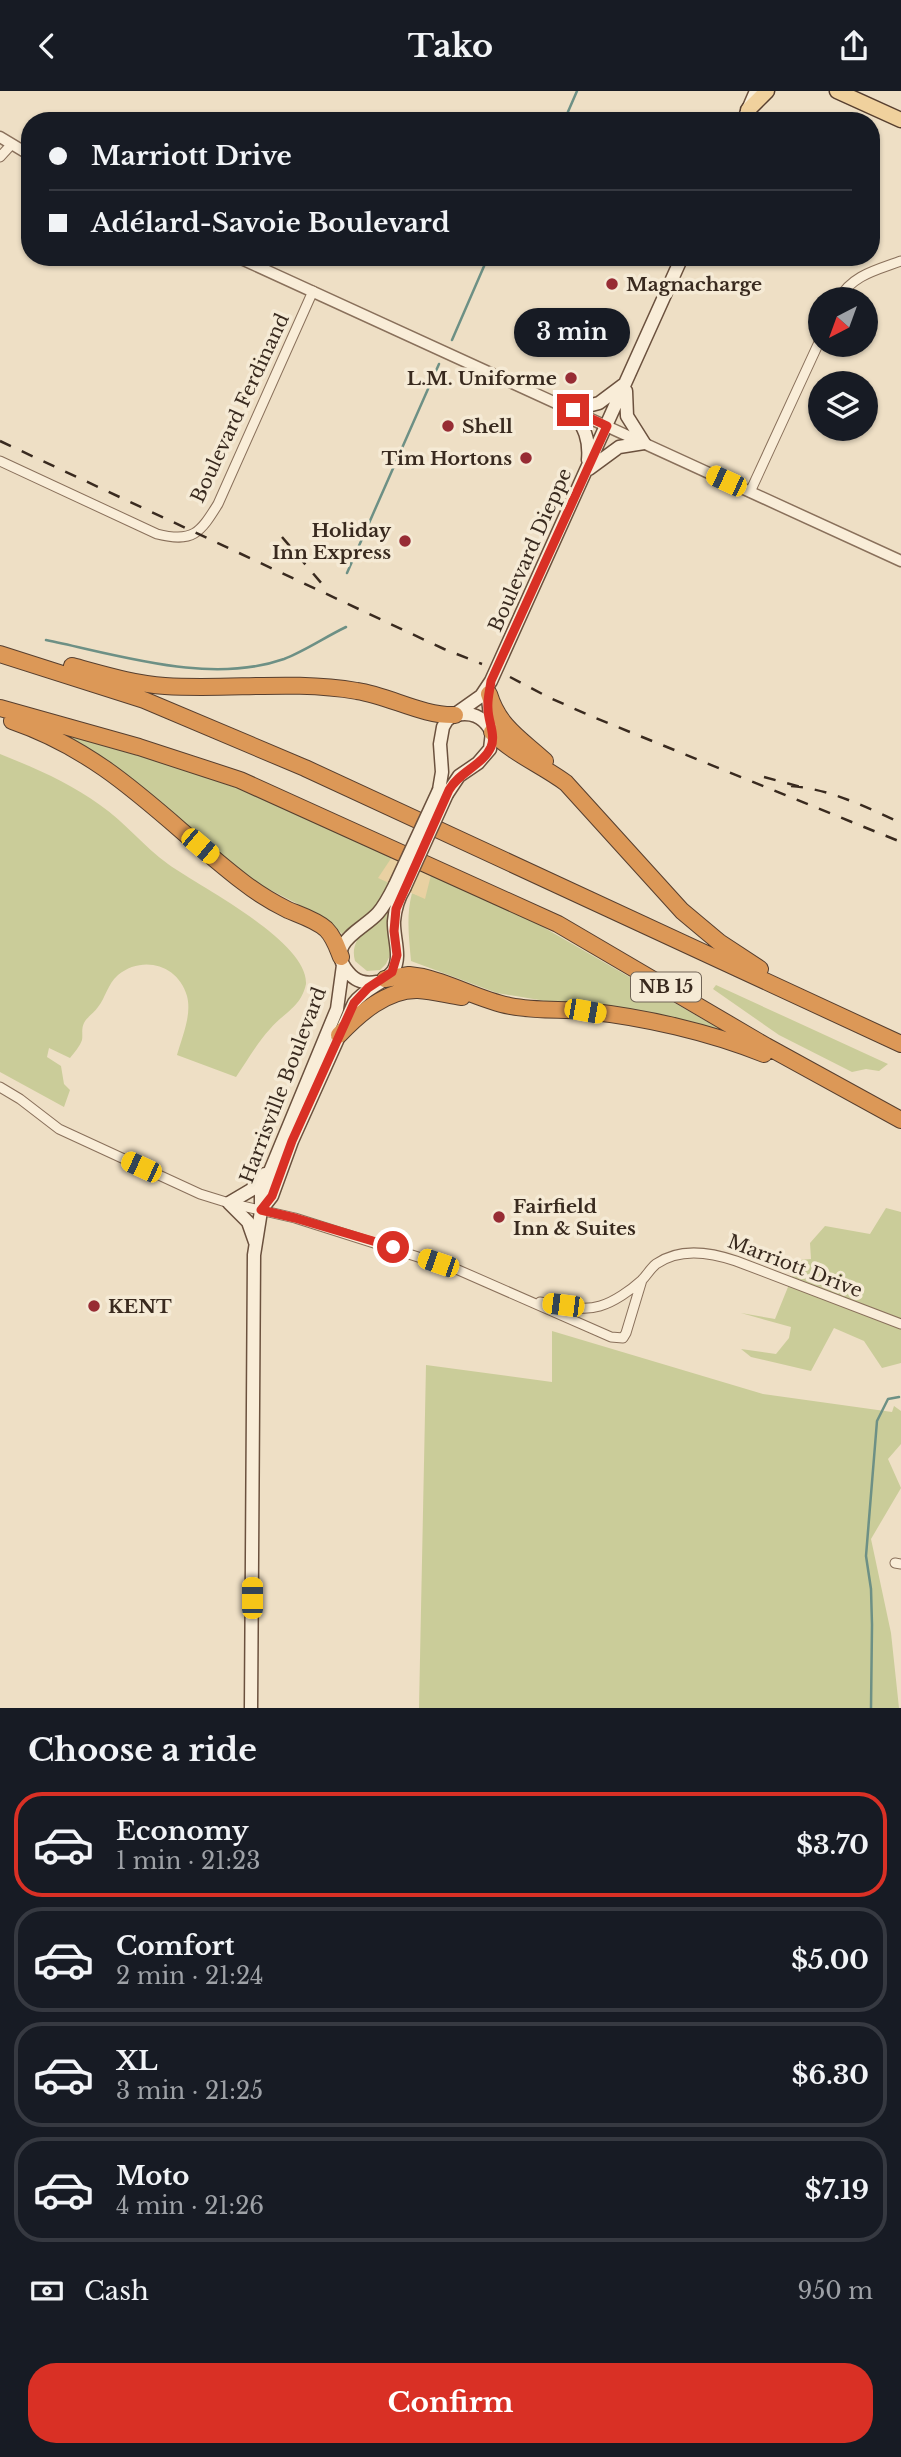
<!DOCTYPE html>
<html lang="en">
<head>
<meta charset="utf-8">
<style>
	:root { --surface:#171b24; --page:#242831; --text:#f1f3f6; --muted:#9ea1a6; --line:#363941; --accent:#d93025 }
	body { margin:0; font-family:"Libre Baskerville",serif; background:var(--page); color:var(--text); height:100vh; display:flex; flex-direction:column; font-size:26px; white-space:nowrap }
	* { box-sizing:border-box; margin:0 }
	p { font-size:23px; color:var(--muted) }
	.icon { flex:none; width:38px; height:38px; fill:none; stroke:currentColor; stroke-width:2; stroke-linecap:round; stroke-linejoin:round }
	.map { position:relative; height:1617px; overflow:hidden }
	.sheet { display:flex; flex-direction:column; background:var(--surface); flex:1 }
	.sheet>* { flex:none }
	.top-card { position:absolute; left:21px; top:21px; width:859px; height:154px; border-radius:28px; box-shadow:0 2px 5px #0004; display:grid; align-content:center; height:154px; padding:0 28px; background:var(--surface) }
	.needle { width:46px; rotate:221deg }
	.fabs { position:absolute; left:808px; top:196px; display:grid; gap:14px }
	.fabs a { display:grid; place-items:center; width:70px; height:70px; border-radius:50%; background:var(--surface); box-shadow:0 2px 5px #0004; font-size:35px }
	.end { position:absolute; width:32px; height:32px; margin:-16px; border:9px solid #d93025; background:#fff; box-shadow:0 0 0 4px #fff }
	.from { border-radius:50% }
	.bubble { position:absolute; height:49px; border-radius:24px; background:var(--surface); box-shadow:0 2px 5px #0004; font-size:23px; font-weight:700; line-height:49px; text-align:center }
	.car { position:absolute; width:21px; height:42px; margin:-21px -10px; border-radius:9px; box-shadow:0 0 5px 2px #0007; background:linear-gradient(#f5c518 24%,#345 0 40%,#f5c518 0 76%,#345 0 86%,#f5c518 0) }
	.top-card b { display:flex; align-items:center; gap:24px; height:66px; font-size:26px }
	.top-card b+b { border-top:2px solid var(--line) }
	.top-card i { width:18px; height:18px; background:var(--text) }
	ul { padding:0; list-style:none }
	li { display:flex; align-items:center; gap:21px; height:105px; margin:0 14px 10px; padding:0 14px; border:4px solid var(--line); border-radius:28px }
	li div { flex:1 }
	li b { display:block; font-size:26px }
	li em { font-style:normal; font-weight:700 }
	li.on { border-color:var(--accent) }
	li>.icon { width:63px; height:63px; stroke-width:1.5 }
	h2 { padding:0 28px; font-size:32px; line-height:84px }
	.pay { display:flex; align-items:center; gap:18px; height:77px; padding:0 28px; font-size:26px }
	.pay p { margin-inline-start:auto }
	.action { display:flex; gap:14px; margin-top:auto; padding:14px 28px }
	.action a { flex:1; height:80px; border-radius:28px; background:var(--accent); color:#fff; font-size:28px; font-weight:700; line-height:80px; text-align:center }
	header { display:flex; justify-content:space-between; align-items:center; height:91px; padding:0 28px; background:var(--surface); font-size:32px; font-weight:700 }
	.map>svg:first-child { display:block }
	.green { fill:#cacc99 }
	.sand { fill:#e9d1a2 }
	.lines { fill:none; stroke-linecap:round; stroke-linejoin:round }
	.stream { stroke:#6d9085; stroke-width:2.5 }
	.minor-casing { stroke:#89705b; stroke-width:11 }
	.tertiary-casing { stroke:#89705b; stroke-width:13 }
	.secondary-casing { stroke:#6b513e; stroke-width:15 }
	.primary-casing { stroke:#573f2f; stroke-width:17 }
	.motorway-casing { stroke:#573f2f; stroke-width:18 }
	.minor { stroke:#f9edd8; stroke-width:9 }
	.tertiary { stroke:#f9edd8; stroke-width:10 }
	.secondary { stroke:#f9edd8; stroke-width:12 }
	.primary { stroke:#f0d19d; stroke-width:14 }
	.motorway { stroke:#dc9857; stroke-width:16 }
	.rail { stroke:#392a1f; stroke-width:2.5; stroke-dasharray:12 12; stroke-linecap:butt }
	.secondary-bridge-casing { stroke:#6b513e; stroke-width:15; stroke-linecap:butt }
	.secondary-bridge { stroke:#f9edd8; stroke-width:12 }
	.route { stroke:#d93025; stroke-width:9 }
	.poi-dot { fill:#972c34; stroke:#f5ead5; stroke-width:2.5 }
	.labels { text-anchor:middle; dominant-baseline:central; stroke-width:7; stroke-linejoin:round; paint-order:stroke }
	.shield { fill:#f5ead5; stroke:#716456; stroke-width:2 }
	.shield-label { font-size:18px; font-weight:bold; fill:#392a1f }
	.poi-label { font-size:19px; font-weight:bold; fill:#392a1f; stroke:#f5ead5; text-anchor:start }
	.street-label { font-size:19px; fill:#392a1f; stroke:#f5ead5 }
</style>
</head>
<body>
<header><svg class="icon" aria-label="back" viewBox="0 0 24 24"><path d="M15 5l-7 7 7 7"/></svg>Tako<svg class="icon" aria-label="share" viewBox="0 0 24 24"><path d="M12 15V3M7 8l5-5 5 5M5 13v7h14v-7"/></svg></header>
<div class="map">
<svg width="901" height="1617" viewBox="0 0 901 1617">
	<rect width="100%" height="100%" fill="#eedfc5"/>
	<path class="green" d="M59,642L167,673L271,709L517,821L730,944L624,923L497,902L411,870C409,847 406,825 412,802L425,807L378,786L390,792C377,820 363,824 342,843L325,827L253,790Z
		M0,663C35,677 70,692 100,714C125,731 144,756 168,773C200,796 308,850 306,893C305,898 303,903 300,908C293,919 279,927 270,938C257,952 247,970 236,986L177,964C182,946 192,924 187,905C178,873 142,864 118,884C107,894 106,906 98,916C94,922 87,926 84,932C81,938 83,943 82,949C80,955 74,962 70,967L49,957L47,966L61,975L64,993L70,999L64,1016L0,981Z
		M389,818L393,819L391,862L386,873L380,879L367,880L355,870C348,846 374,832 389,818Z
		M716,894L888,973L879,980L866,978L852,981L779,944L713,898Z
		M886,1117L901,1121V1272L882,1277L864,1250L834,1237L811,1280L751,1266L741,1258L776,1263L789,1247L791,1236L741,1222L775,1228L799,1169L811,1168L810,1152L825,1135L870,1143Z
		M552,1240L763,1303L892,1321L894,1315L901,1320V1353L888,1368L901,1397L871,1448L891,1542L899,1617H419L426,1274L552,1291Z"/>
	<path class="sand" d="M392,766L431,784L425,808L378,787Z"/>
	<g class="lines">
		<path class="stream" d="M564,30L577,0
			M452,249L488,166
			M347,482L439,273
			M46,549C119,564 210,594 284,568C305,560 325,546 346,536
			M871,1617L872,1534L871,1498L866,1465L877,1330L888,1308L899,1306"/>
		<defs>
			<path id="minor" d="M0,66L11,54
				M839,208C852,184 877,179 901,170
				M0,370L157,443C193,452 200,442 218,413L313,200
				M750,401L821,247
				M0,996L20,1008L59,1038L200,1103L229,1112L295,1127L456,1178L611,1246L623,1247L626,1242L642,1189
				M540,1211C559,1213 581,1221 600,1215C614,1211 631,1199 642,1189C647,1184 650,1178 656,1173C680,1156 710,1161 736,1170L901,1233
				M895,1472L901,1473"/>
			<path id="tertiary" d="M0,46L30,64
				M237,166L901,470"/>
			<path id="secondary" d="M743,30L756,0
				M588,369C590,348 584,337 573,319L599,312L623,294
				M589,378L619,356L644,352L627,325L626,300
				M456,624C471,621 482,625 490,638
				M439,699L442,681L440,653L443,636L447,629L481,605L491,590L682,166
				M447,703L459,685L478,672L490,658L492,641L488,608
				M377,891C365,893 356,891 348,881C324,852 363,839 378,822C385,814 390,804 395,794
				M261,1119L272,1105L292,1050L354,912C365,897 384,893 393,880C402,866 393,846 394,830C395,819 398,808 404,798
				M255,1151L248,1131L229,1112L251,1099L265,1083
				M251,1617L254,1164L261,1120V1102L337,918L343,874"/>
			<path id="primary" d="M837,0L901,29
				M748,19L767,0"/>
			<path id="motorway" d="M0,563L144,609L305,677L901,953
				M72,575C102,583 134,593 165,595C229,599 294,589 357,600C390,605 422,625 455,624
				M489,603C499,636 521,648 545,670
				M0,617L139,656L240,689L558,833L766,955L901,1029
				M12,630C111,664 164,730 243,791C257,802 272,811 288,819C300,824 316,829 326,838C334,846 337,856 341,866
				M492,641C513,663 542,674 566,692L682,820L719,851L760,878
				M385,888L409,884L423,886C453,893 480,909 510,915C535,920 560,918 585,920C644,926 709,941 764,963
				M339,944C359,923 387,898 418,899C433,900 448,904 462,906"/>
		</defs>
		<use href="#minor" class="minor-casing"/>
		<use href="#tertiary" class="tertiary-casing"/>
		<use href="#secondary" class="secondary-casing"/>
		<use href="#primary" class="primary-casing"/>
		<use href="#motorway" class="motorway-casing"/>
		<use href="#minor" class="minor"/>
		<use href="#tertiary" class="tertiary"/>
		<use href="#secondary" class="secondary"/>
		<use href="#primary" class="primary"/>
		<use href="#motorway" class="motorway"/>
		<path class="rail" d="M0,350L444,558L482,573
			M282,446L328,500
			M510,586L548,606L593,626L901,751
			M764,686L801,696
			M791,695C830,698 866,716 901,732"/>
		<defs>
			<path id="secondary-bridge" d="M395,794L439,699
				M404,798L447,703"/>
		</defs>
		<use href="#secondary-bridge" class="secondary-bridge-casing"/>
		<use href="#secondary-bridge" class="secondary-bridge"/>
	</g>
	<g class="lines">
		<path class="route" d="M393,1156L295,1127L261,1119L272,1105L292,1050L354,912L368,897L392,881L397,864L394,840L396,818L449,699C459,681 483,674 491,656C496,644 488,630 488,618C487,608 490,599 491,590L607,335L573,319"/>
	</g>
	<g class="poi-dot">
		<circle cx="612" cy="193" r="7"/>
		<circle cx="571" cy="287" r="7"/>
		<circle cx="448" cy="335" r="7"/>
		<circle cx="526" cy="367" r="7"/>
		<circle cx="405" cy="450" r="7"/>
		<circle cx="499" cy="1126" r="7"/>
		<circle cx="94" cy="1215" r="7"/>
	</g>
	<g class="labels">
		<rect class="shield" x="631" y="881.5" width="70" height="29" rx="5"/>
		<g class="shield-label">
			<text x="666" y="896">NB 15</text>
		</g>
		<g class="poi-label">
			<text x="626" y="193">Magnacharge</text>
			<text x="557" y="287" text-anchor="end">L.M. Uniforme</text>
			<text x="462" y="335">Shell</text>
			<text x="512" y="367" text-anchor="end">Tim Hortons</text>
			<text x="391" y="439" text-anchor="end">Holiday<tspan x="391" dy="22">Inn Express</tspan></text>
			<text x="513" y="1115">Fairfield<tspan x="513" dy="22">Inn &amp; Suites</tspan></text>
			<text x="108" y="1215">KENT</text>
		</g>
		<g class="street-label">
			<text transform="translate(240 317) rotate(-65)">Boulevard Ferdinand</text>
			<text transform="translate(530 459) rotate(-66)">Boulevard Dieppe</text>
			<text transform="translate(283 994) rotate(-69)">Harrisville Boulevard</text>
			<text transform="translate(795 1175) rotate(21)">Marriott Drive</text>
		</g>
	</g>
</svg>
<div class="fabs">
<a><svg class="needle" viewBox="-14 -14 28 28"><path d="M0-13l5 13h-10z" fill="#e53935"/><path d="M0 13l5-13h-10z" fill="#9ea1a6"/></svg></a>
<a><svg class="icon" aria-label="layers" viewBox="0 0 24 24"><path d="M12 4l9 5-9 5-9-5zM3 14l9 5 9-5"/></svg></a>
</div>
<i class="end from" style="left:393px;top:1156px"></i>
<i class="end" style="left:573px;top:319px"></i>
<div class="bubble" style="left:514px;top:217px;width:116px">3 min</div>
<i class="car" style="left:726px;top:390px;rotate:295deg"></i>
<i class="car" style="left:200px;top:755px;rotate:130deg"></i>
<i class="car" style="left:585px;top:920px;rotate:100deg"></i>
<i class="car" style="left:141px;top:1076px;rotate:295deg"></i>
<i class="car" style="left:438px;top:1172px;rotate:289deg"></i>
<i class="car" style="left:563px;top:1214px;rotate:277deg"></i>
<i class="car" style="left:252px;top:1507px;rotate:0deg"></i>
<div class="top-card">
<b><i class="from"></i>Marriott Drive</b>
<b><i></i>Adélard-Savoie Boulevard</b>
</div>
</div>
<section class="sheet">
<h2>Choose a ride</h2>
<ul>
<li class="on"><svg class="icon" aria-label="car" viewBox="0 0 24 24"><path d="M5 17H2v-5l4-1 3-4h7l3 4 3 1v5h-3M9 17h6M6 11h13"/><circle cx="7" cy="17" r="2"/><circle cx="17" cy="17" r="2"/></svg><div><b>Economy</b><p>1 min · 21:23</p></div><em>$3.70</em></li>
<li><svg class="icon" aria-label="car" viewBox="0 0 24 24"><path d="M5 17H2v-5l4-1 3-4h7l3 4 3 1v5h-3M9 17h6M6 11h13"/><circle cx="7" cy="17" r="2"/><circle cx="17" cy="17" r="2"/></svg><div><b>Comfort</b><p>2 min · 21:24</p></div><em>$5.00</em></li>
<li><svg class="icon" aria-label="car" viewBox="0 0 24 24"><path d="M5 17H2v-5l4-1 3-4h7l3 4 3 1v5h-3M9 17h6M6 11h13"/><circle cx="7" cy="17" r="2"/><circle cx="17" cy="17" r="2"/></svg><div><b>XL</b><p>3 min · 21:25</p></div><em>$6.30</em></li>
<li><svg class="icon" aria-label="car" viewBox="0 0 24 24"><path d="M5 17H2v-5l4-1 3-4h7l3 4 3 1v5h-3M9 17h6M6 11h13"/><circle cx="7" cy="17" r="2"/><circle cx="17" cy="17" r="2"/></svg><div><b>Moto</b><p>4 min · 21:26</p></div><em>$7.19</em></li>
</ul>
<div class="pay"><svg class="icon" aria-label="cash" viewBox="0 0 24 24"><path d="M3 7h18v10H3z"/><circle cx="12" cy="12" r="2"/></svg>Cash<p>950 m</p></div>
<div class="action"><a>Confirm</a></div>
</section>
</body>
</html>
